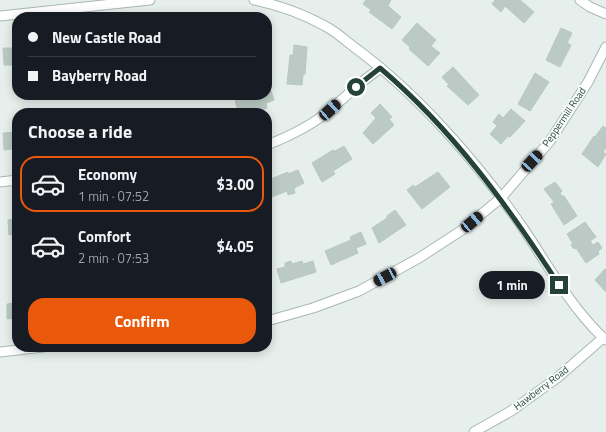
<!DOCTYPE html>
<html lang="en">
<head>
<meta charset="utf-8">
<style>
	:root { --surface:#171b24; --page:#20242c; --text:#f1f3f6; --muted:#9ea1a6; --line:#363941; --accent:#ea580c }
	body { margin:0; font-family:"Titillium Web",sans-serif; background:var(--page); color:var(--text); height:100vh; display:flex; flex-direction:column; font-size:15px; white-space:nowrap }
	* { box-sizing:border-box; margin:0 }
	p { font-size:13px; color:var(--muted) }
	.icon { flex:none; width:22px; height:22px; fill:none; stroke:currentColor; stroke-width:2; stroke-linecap:round; stroke-linejoin:round }
	.map { position:relative; flex:1; overflow:hidden }
	.side { position:absolute; left:12px; top:108px; width:260px; height:244px; display:flex; flex-direction:column; background:var(--surface); border-radius:16px; box-shadow:0 2px 10px #0003 }
	.side>* { flex:none }
	.guide { position:absolute; left:12px; top:12px; width:260px; height:88px; border-radius:16px; box-shadow:0 2px 10px #0003; display:grid; align-content:center; height:88px; padding:0 16px; background:var(--surface) }
	.end { position:absolute; width:18px; height:18px; margin:-9px; border:5px solid #24423a; background:#fff; box-shadow:0 0 0 2px #fff }
	.from { border-radius:50% }
	.bubble { position:absolute; height:28px; border-radius:14px; background:var(--surface); box-shadow:0 2px 10px #0003; font-size:13px; font-weight:700; line-height:28px; text-align:center }
	.car { position:absolute; width:12px; height:24px; margin:-12px -6px; border-radius:5px; box-shadow:0 0 3px 1px #0007; background:linear-gradient(#222 24%,#8ab4d8 0 40%,#222 0 76%,#8ab4d8 0 86%,#222 0) }
	.guide b { display:flex; align-items:center; gap:14px; height:38px; font-size:15px }
	.guide b+b { border-top:1px solid var(--line) }
	.guide i { width:10px; height:10px; background:var(--text) }
	ul { padding:0; list-style:none }
	li { display:flex; align-items:center; gap:12px; height:56px; margin:0 8px 6px; padding:0 8px; border:2px solid transparent; border-radius:16px }
	li div { flex:1 }
	li b { display:block; font-size:15px }
	li em { font-style:normal; font-weight:700 }
	li.active { border-color:var(--accent) }
	li>.icon { width:36px; height:36px; stroke-width:1.5 }
	h2 { padding:0 16px; font-size:18px; line-height:48px }
	.action { display:flex; gap:8px; margin-top:auto; padding:8px 16px }
	.action a { flex:1; height:46px; border-radius:16px; background:var(--accent); color:#fff; font-size:16px; font-weight:700; line-height:46px; text-align:center }
	.map>svg:first-child { display:block }
	.building { fill:#bbcac4; stroke:#b8c9c2 }
	.lines { fill:none; stroke-linecap:round; stroke-linejoin:round }
	.street-casing { stroke:#a8b8b2; stroke-width:11 }
	.street { stroke:#fff; stroke-width:9 }
	.route { stroke:#24423a; stroke-width:5 }
	.labels { text-anchor:middle; dominant-baseline:central; stroke-width:3.5; stroke-linejoin:round; paint-order:stroke }
	.street-label { font-size:10px; fill:#24423a; stroke:#f7fbf9 }
</style>
</head>
<body>
<div class="map">
<svg width="606" height="432" viewBox="0 0 606 432">
	<rect width="100%" height="100%" fill="#e6efeb"/>
	<path class="building" d="M366,0H391L388,6L401,17L392,29L369,12L371,10L363,4Z
		M495,0H520L534,12L524,23L505,6L501,12L492,4Z
		M417,23L436,40L431,46L440,53L428,66L409,49L410,47L402,40Z
		M561,28L572,33L567,43L571,45L560,67L546,60Z
		M294,45L307,47L305,74L303,75L302,85L287,84L290,55H293Z
		M3,48H17V71L14,69V65H4Z
		M453,67L479,95L468,105L447,86L449,85L442,77Z
		M535,73L549,82L530,111L518,104Z
		M270,88L274,100L266,103L267,108L252,113H239L235,101L246,97L245,95H267V89Z
		M380,104L392,117L389,119L394,125L373,144L363,133L376,118L371,113Z
		M199,109L200,113H171Z
		M511,109L525,121L510,137L508,136L501,144L490,134L497,126L493,122L499,114L503,118Z
		M603,126L606,128V148L603,152L606,154L598,167L582,154L594,136L595,137Z
		M17,132V148L4,150L3,133Z
		M344,146L352,159L333,171L335,174L322,182L312,163L333,150L335,151Z
		M298,170L304,183L294,188L295,193L288,195L287,191L269,198L267,184L272,182L271,179L288,172V174Z
		M438,172L450,187L422,209L407,190L413,185L415,187Z
		M555,182L562,191L560,193L562,196H564L577,216L564,225L551,204L554,202L544,189Z
		M395,210L406,225L379,243L372,228L387,218V216Z
		M17,219V234L9,235L8,220Z
		M585,222L596,237L590,241L593,245L598,242L602,248L598,251L599,254L586,263L576,248L574,249L571,245L573,244L567,234Z
		M361,232L366,244L356,248L358,253L331,265L325,251L351,240L350,237Z
		M291,261L292,264L302,261L303,264L313,261L316,272L281,283L277,269L285,267V263Z
		M605,269L606,270V292L595,280Z
		M13,296H17V318L7,319V304L14,303Z"/>
	<g class="lines">
		<defs>
			<path id="street" d="M254,0C278,5 303,14 325,26C335,31 345,40 354,47C418,94 478,163 523,228C542,256 558,285 579,311C587,321 596,332 606,340
				M580,0L590,7L606,14
				M0,16L150,0
				M267,145C290,136 313,125 331,109C348,95 362,80 381,68
				M0,182L17,180
				M267,321L313,308L359,291L419,258L462,230L501,198L550,141L588,82L606,47
				M0,352L43,347
				M474,432L511,411L557,378L603,338"/>
		</defs>
		<use href="#street" class="street-casing"/>
		<use href="#street" class="street"/>
	</g>
	<g class="lines">
		<path class="route" d="M356,87L380,68C453,130 508,206 559,285"/>
	</g>
	<g class="labels">
		<g class="street-label">
			<text transform="translate(564 117) rotate(-56)">Peppermill Road</text>
			<text transform="translate(541 388) rotate(-37)">Hawberry Road</text>
		</g>
	</g>
</svg>
<i class="end from" style="left:356px;top:87px"></i>
<i class="end" style="left:559px;top:285px"></i>
<div class="bubble" style="left:479px;top:271px;width:66px">1 min</div>
<i class="car" style="left:330px;top:110px;rotate:48deg"></i>
<i class="car" style="left:532px;top:161px;rotate:43deg"></i>
<i class="car" style="left:472px;top:222px;rotate:50deg"></i>
<i class="car" style="left:385px;top:277px;rotate:242deg"></i>
<div class="guide">
<b><i class="from"></i>New Castle Road</b>
<b><i></i>Bayberry Road</b>
</div>
<section class="side">
<h2>Choose a ride</h2>
<ul>
<li class="active"><svg class="icon" aria-label="car" viewBox="0 0 24 24"><path d="M5 17H2v-5l4-1 3-4h7l3 4 3 1v5h-3M9 17h6M6 11h13"/><circle cx="7" cy="17" r="2"/><circle cx="17" cy="17" r="2"/></svg><div><b>Economy</b><p>1 min · 07:52</p></div><em>$3.00</em></li>
<li><svg class="icon" aria-label="car" viewBox="0 0 24 24"><path d="M5 17H2v-5l4-1 3-4h7l3 4 3 1v5h-3M9 17h6M6 11h13"/><circle cx="7" cy="17" r="2"/><circle cx="17" cy="17" r="2"/></svg><div><b>Comfort</b><p>2 min · 07:53</p></div><em>$4.05</em></li>
</ul>
<div class="action"><a>Confirm</a></div>
</section>
</div>
</body>
</html>
